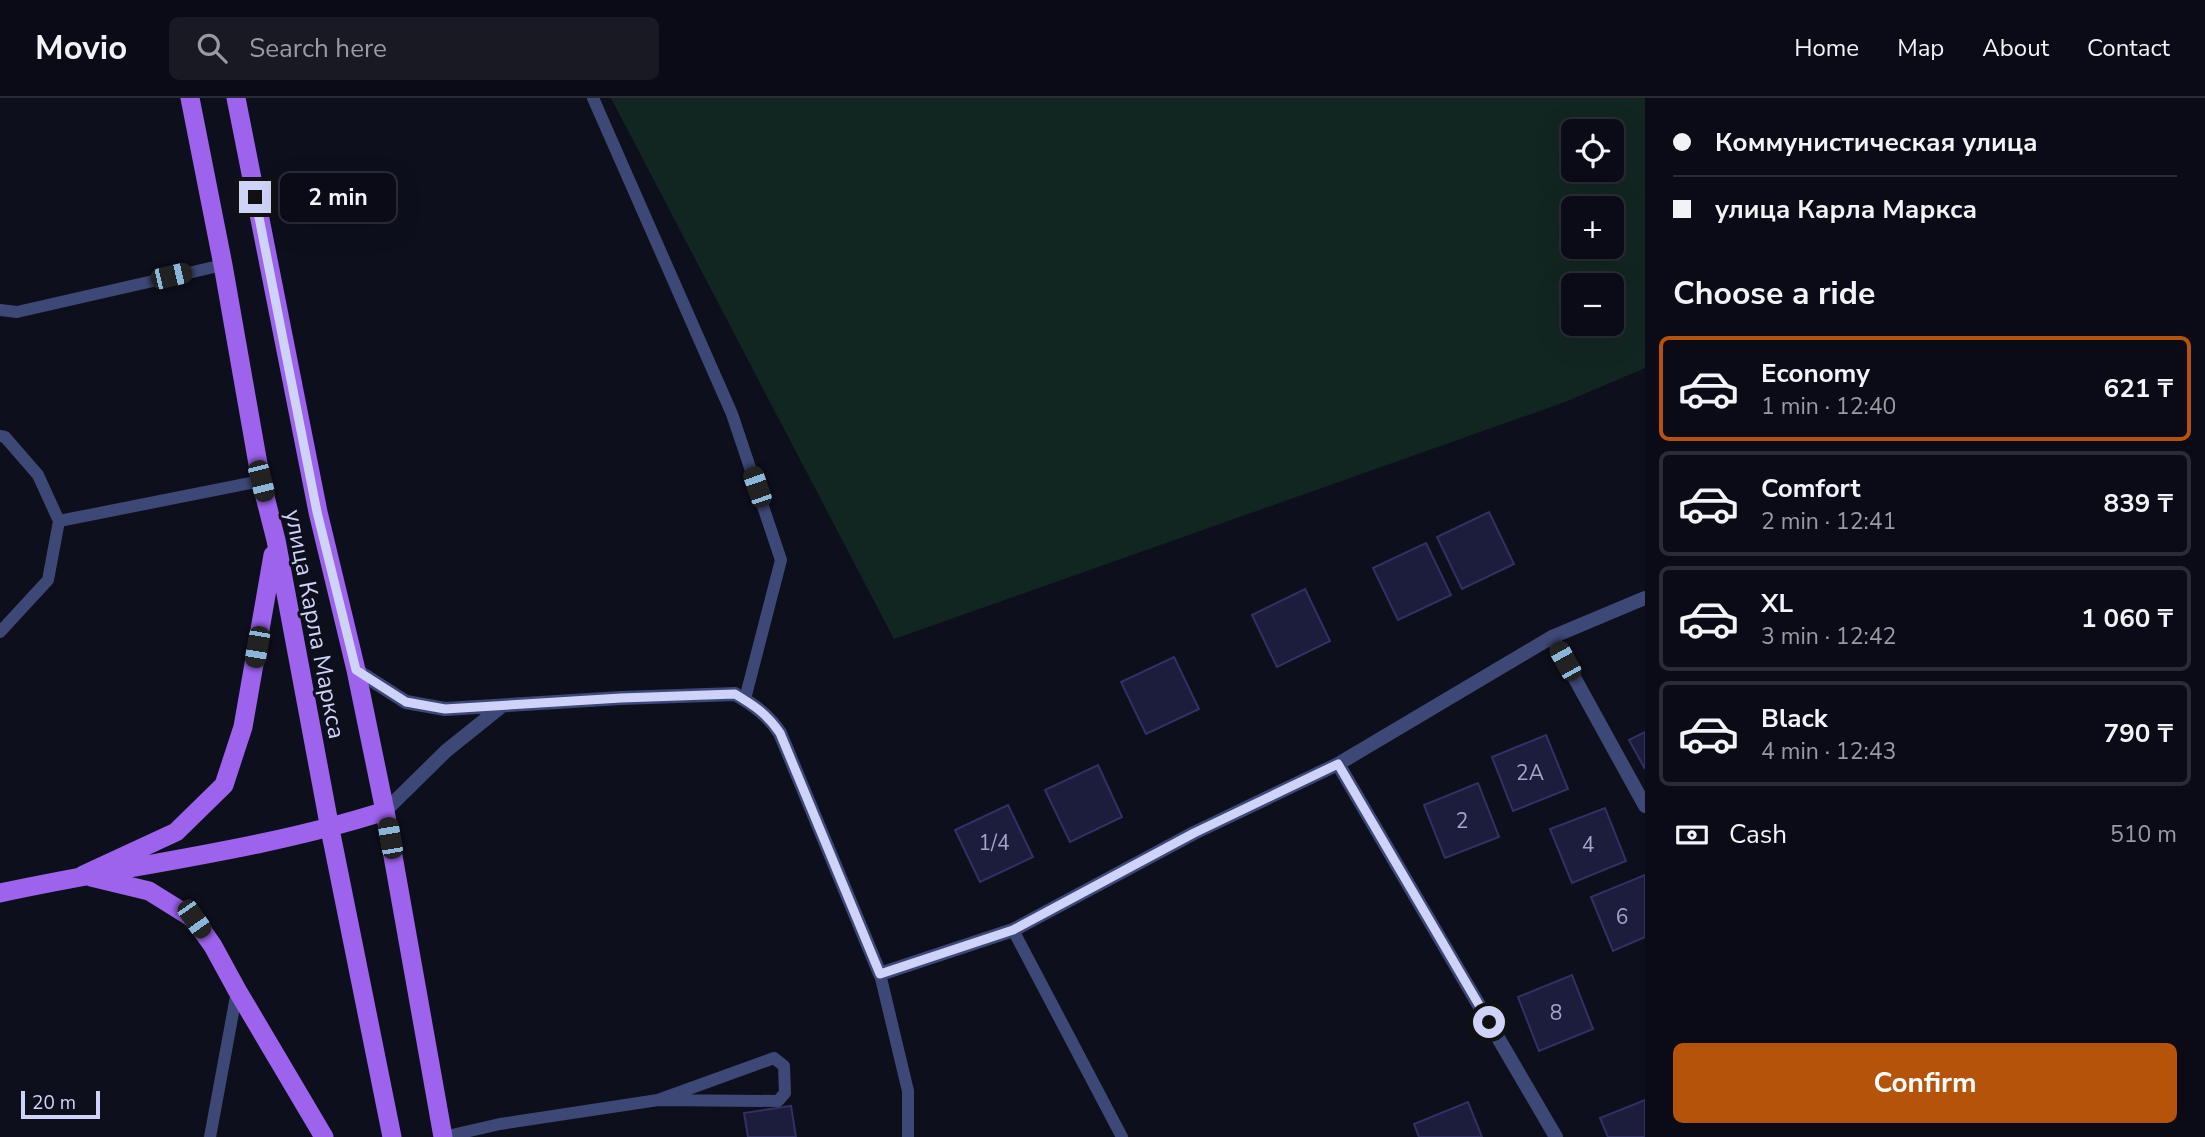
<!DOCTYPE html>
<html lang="en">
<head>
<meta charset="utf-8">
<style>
	:root { --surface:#0a0b16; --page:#181923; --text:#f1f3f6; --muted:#999ba1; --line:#2a2b35; --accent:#b45309 }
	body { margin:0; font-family:"Nunito Sans",sans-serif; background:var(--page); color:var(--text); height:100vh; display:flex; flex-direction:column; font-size:26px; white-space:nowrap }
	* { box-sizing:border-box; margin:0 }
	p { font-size:23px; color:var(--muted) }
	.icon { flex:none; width:38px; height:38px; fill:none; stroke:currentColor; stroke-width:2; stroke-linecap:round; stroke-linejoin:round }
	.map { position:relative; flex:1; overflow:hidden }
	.panel { display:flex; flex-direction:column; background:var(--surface); width:560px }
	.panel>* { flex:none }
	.guide { display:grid; align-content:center; height:154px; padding:0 28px; background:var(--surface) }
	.tools { position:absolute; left:1561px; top:21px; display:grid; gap:14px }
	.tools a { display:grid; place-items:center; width:63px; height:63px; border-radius:10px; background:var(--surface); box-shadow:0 7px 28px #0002,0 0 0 2px var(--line); font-size:35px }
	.scale { position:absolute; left:21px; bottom:18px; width:79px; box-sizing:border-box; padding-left:7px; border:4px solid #cfd3fa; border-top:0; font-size:19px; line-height:24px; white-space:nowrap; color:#cfd3fa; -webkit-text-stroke:5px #0e0f1d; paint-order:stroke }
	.end { position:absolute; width:32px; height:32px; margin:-16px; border:9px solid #cfd3fa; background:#111; box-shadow:0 0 0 4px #111 }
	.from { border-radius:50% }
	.bubble { position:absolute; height:49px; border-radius:10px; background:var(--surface); box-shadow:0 7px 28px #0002,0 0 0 2px var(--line); font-size:23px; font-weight:700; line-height:49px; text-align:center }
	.car { position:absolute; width:21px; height:42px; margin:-21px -10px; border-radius:9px; box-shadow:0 0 5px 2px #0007; background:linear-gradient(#222 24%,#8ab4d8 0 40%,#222 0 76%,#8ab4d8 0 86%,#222 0) }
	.guide b { display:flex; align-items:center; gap:24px; height:66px; font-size:26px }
	.guide b+b { border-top:2px solid var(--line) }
	.guide i { width:18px; height:18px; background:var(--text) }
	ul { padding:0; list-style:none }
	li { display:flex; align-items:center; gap:21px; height:105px; margin:0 14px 10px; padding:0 14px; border:4px solid var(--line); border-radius:10px }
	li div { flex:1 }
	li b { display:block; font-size:26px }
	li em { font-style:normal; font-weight:700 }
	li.selected { border-color:var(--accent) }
	li>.icon { width:63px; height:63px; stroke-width:1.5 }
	h2 { padding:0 28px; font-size:32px; line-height:84px }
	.pay { display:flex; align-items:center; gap:18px; height:77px; padding:0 28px; font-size:26px }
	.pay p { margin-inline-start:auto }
	.button { display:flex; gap:14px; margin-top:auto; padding:14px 28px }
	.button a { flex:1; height:80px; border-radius:10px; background:var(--accent); color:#fff; font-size:28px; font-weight:700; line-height:80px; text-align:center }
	header { display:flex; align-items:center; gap:42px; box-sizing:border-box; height:98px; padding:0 35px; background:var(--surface); border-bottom:2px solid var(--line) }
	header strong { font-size:33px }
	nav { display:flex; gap:38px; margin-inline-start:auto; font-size:24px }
	.search { width:490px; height:63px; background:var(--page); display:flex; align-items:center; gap:18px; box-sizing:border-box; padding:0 24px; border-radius:10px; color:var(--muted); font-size:26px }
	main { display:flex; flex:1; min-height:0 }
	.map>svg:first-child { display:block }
	.green { fill:#122621; fill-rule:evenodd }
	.building { fill:#1c1c3c; stroke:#313165; stroke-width:2 }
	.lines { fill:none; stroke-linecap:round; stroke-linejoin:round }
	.service { stroke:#3e4877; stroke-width:12 }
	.minor { stroke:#3e4877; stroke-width:14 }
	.primary { stroke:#9d63ed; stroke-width:19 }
	.route { stroke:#cfd3fa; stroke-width:9 }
	.labels { text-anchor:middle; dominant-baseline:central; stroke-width:6; stroke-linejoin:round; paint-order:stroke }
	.number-label { font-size:21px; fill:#a2a5ca }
	.street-label { font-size:24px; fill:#cfd3fa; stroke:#0e0f1d }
</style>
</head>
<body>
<header>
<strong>Movio</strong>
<div class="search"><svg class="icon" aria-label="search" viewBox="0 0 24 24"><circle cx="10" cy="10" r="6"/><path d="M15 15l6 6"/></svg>Search here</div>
<nav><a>Home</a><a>Map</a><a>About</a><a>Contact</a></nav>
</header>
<main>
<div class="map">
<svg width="1645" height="1039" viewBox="0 0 1645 1039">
	<rect width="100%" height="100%" fill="#0e0f1d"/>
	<path class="green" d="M611,0H1645V270L1565,304L894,541ZM1573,33H1612V72H1573ZM1573,110H1612V149H1573ZM1573,187H1612V226H1573Z"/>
	<path class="building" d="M1489,414L1514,466L1462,491L1437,439Z
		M1426,445L1451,497L1398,522L1373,470Z
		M1305,491L1330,543L1277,569L1252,517Z
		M1174,559L1199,611L1146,636L1121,584Z
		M1645,634V671L1629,642Z
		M1546,637L1568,691L1513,713L1492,659Z
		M1098,667L1122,719L1070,744L1045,692Z
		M1478,685L1499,739L1445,760L1424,707Z
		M1008,707L1033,759L980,784L955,732Z
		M1605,710L1626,763L1572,785L1550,731Z
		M1645,777V839L1613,853L1591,799Z
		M1572,877L1593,931L1539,953L1518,899Z
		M1645,1002V1039H1608L1600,1020Z
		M1468,1004L1482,1039H1419L1414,1026Z
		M791,1008L796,1039H748L744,1015Z"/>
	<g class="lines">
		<path class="service" d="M593,0L732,316L781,462L745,601
			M0,212L17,214L223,167
			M0,338L5,339L38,377L59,423
			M0,534L48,482L59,423L261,383
			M1013,832L1122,1039
			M880,876L908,993V1039
			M210,1039L237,893
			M443,1039L500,1026L658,1002L778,1003L785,995L784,968L774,960L658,1002"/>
		<path class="minor" d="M1552,539L1645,708
			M356,572L406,604L445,611L621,600L735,596C754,607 768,617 780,635L880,876L1013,832L1194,735L1338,666L1552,539L1645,500
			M1338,666L1556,1039
			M385,713L446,653L502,608"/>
		<path class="primary" d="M190,0L223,167L261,383L276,442L330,731L392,1039
			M236,0L318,414L356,572L385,713L443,1039
			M83,777L176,734L224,687L243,629L273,457
			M91,779L149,793L194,821L213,848L237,892L324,1039
			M0,795C128,767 260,753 385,713"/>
	</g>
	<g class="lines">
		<path class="route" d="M255,99L317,414L356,572L406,604L445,611L621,600L735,596C755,608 767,616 780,635L880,876L1013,832L1194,735L1338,666L1489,924"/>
	</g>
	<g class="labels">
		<g class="number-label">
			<text x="1530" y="675">2А</text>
			<text x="1462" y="723">2</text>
			<text x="994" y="745">1/4</text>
			<text x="1588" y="747">4</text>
			<text x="1622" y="819">6</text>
			<text x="1556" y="915">8</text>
		</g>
		<g class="street-label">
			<text transform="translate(315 526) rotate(79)">улица Карла Маркса</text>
		</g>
	</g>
</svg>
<div class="tools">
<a><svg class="icon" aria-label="locate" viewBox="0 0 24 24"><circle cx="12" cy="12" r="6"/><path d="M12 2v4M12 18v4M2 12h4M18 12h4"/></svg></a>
<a>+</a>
<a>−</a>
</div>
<div class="scale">20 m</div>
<i class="end from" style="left:1489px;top:924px"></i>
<i class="end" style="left:255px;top:99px"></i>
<div class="bubble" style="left:280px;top:75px;width:116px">2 min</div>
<i class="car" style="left:171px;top:178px;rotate:77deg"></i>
<i class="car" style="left:261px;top:383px;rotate:166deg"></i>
<i class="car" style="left:757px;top:389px;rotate:341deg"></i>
<i class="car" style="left:257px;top:549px;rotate:190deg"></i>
<i class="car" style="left:1565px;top:563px;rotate:331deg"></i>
<i class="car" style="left:390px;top:740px;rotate:350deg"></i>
<i class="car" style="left:194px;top:821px;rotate:145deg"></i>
</div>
<section class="panel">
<div class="guide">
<b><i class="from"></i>Коммунистическая улица</b>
<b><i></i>улица Карла Маркса</b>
</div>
<h2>Choose a ride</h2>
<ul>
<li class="selected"><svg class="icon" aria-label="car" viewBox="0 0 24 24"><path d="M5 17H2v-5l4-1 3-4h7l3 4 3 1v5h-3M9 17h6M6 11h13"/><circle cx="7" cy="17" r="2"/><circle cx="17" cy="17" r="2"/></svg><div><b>Economy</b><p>1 min · 12:40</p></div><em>621 ₸</em></li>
<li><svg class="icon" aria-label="car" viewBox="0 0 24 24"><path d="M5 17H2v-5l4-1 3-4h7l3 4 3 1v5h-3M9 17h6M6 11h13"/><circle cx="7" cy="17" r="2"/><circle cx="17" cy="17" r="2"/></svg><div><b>Comfort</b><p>2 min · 12:41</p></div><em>839 ₸</em></li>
<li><svg class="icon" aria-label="car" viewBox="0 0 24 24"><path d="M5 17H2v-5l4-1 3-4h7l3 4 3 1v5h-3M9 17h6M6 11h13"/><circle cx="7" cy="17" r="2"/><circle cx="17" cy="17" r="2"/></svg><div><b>XL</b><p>3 min · 12:42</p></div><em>1 060 ₸</em></li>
<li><svg class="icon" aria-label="car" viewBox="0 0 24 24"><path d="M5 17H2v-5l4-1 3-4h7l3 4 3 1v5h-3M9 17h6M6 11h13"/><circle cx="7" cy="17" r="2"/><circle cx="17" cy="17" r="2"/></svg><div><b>Black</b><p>4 min · 12:43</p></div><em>790 ₸</em></li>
</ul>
<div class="pay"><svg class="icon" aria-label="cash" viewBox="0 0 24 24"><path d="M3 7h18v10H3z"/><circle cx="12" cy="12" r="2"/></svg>Cash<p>510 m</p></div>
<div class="button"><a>Confirm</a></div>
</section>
</main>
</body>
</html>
